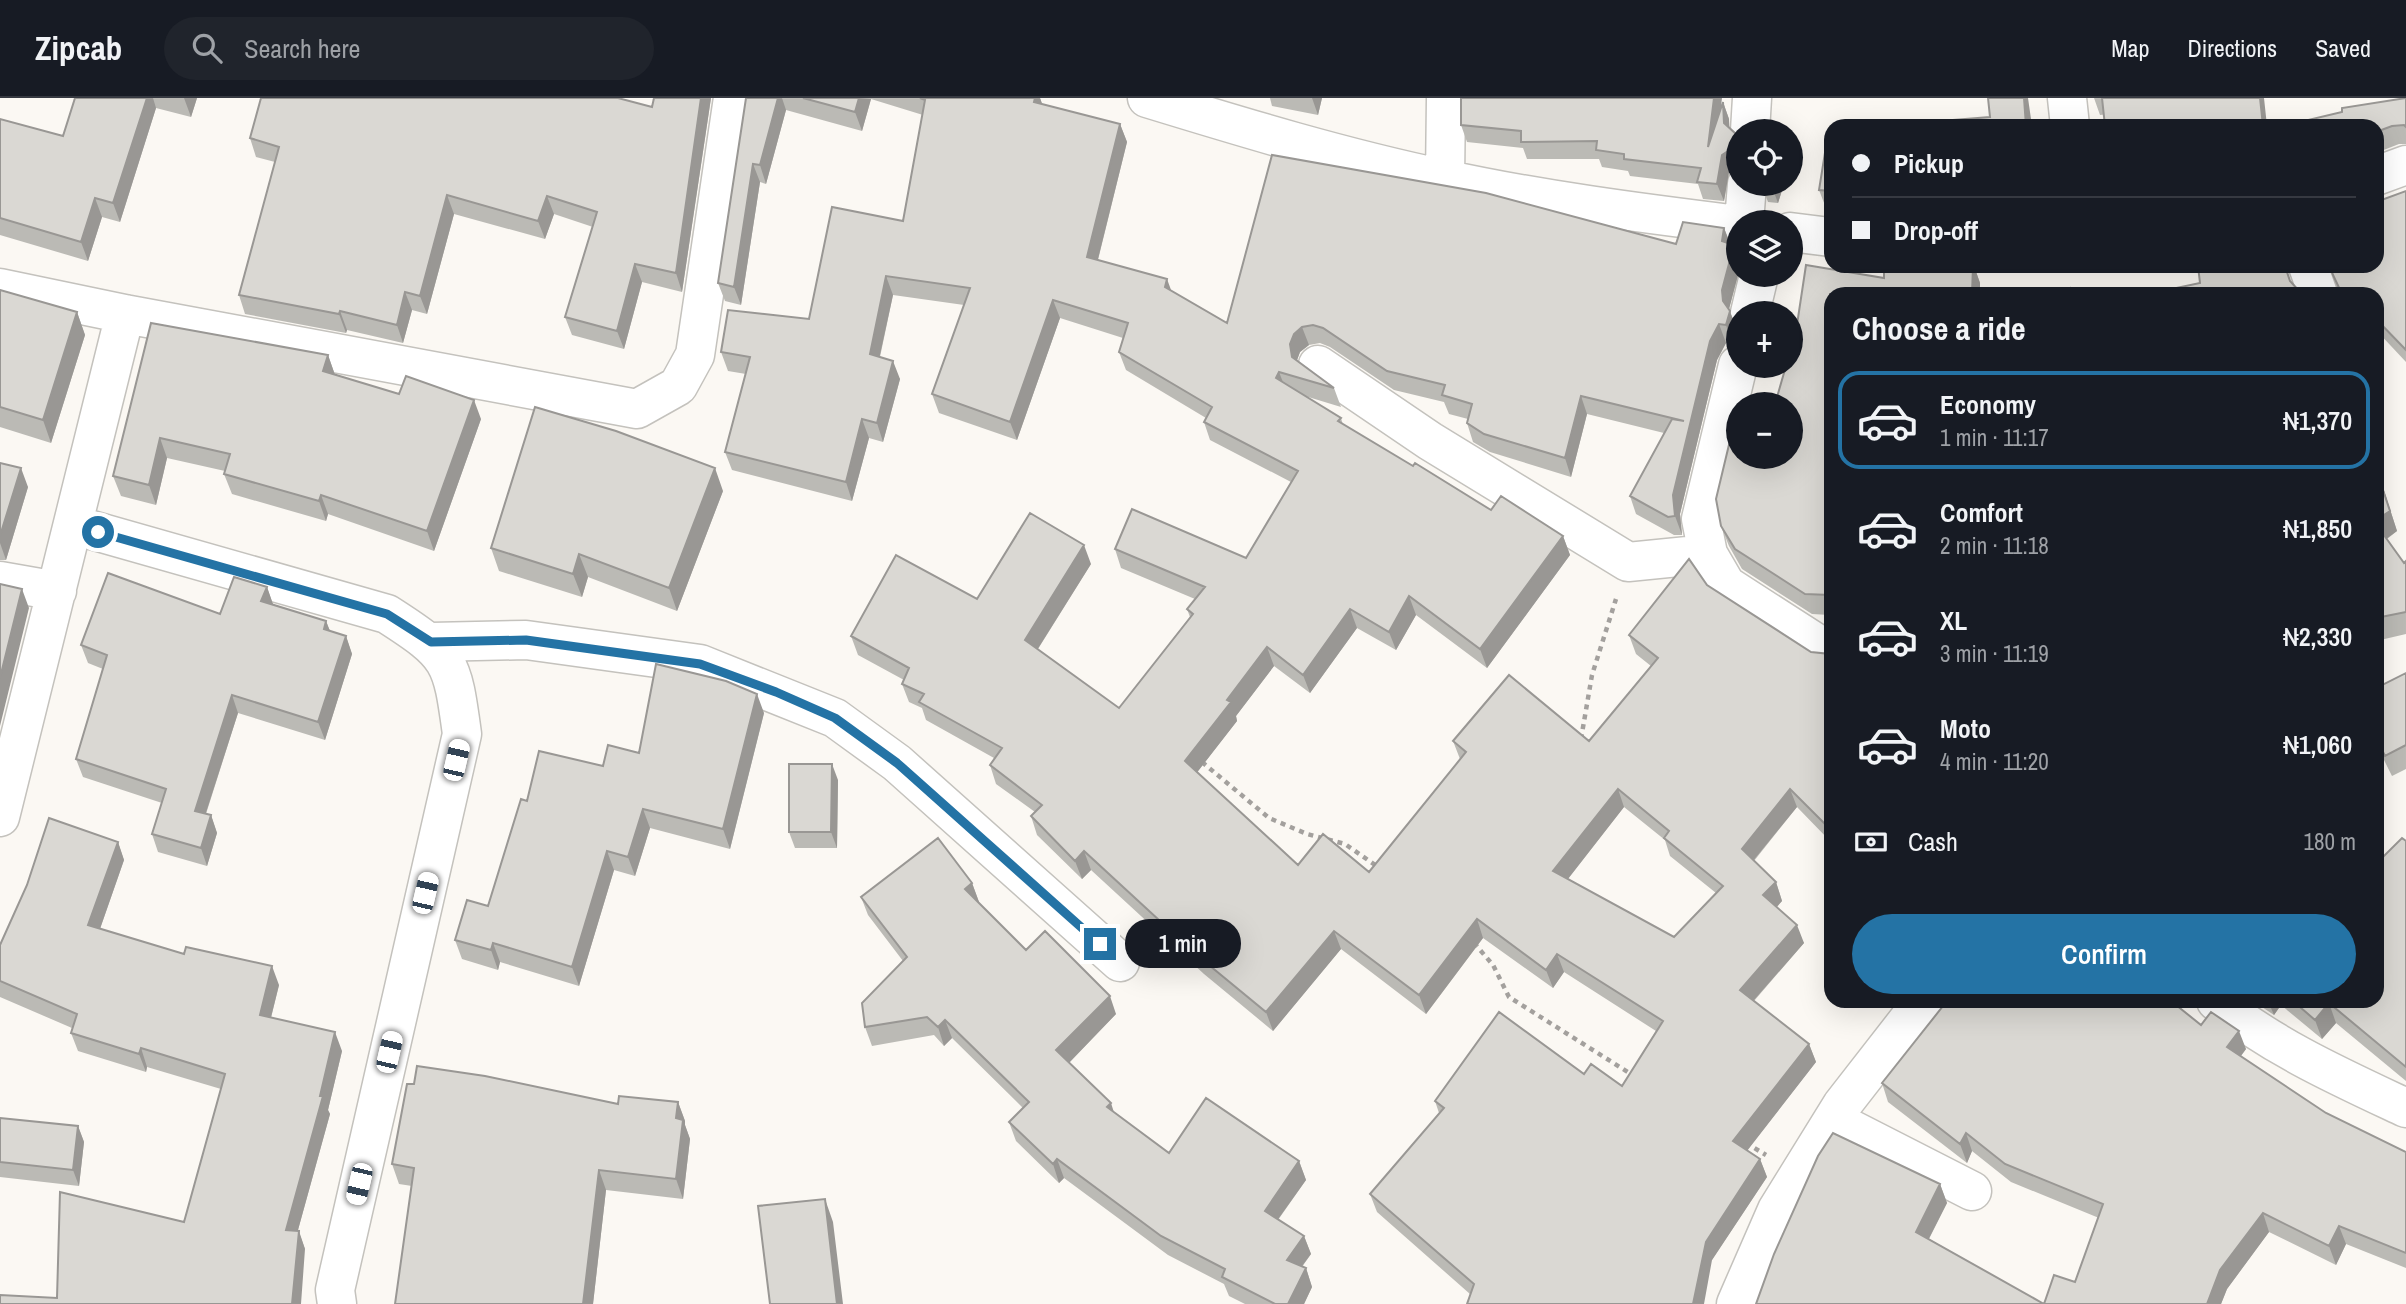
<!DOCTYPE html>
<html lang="en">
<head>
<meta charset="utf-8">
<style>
	:root { --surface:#171b24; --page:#20242c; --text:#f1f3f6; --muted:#9ea1a6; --line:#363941; --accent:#2473a5 }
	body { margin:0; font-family:"Archivo Narrow",sans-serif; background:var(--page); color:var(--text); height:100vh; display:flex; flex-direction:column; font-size:26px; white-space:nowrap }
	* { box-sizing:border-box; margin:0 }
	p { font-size:23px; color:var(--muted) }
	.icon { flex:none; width:38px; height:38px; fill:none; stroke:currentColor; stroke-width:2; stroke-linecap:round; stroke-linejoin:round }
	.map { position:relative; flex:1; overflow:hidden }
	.panel { position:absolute; left:1824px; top:189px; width:560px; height:721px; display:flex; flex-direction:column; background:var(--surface); border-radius:21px; box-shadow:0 7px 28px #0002 }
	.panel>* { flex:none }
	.banner { position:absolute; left:1824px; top:21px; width:560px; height:154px; border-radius:21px; box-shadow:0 7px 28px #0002; display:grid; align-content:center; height:154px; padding:0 28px; background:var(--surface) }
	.buttons { position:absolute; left:1726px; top:21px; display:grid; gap:14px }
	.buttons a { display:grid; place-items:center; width:77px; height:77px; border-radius:50%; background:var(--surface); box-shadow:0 7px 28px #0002; font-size:35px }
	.end { position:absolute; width:32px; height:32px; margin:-16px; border:9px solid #2473a5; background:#fff; box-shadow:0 0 0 4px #fff }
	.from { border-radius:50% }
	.bubble { position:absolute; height:49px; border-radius:24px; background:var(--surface); box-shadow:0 7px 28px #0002; font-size:23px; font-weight:600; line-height:49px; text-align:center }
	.car { position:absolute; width:21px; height:42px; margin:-21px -10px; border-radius:9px; box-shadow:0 0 5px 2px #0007; background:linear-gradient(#fff 24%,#345 0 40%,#fff 0 76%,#345 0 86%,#fff 0) }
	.banner b { display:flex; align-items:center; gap:24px; height:66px; font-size:26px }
	.banner b+b { border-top:2px solid var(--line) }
	.banner i { width:18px; height:18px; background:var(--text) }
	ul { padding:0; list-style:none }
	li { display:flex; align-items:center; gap:21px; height:98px; margin:0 14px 10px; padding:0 14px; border:4px solid transparent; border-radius:21px }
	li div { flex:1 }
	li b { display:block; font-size:26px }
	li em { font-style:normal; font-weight:600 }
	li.active { border-color:var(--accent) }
	li>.icon { width:63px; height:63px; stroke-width:1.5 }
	h2 { padding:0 28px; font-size:32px; line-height:84px }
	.pay { display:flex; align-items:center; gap:18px; height:77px; padding:0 28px; font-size:26px }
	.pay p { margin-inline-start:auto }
	.cta { display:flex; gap:14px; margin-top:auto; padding:14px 28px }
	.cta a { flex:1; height:80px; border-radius:42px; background:var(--accent); color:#fff; font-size:28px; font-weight:600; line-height:80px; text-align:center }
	header { display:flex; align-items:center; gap:42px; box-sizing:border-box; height:98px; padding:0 35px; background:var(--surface); border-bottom:2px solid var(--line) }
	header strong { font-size:33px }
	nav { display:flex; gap:38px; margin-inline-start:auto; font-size:24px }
	.search { width:490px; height:63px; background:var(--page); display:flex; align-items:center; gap:18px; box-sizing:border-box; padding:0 24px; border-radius:38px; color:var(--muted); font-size:26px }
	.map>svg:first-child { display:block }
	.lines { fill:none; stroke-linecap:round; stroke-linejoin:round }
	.minor-casing { stroke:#c4c2bd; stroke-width:41 }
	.path { stroke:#a3a09d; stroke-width:4.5; stroke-dasharray:5 5; stroke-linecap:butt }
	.minor { stroke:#fff; stroke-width:38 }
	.wall { fill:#bbbab5; fill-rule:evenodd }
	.shaded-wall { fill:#999794 }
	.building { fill:#dad8d3; stroke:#999794; stroke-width:2; fill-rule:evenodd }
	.route { stroke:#2473a5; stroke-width:9 }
</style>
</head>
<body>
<header>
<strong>Zipcab</strong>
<div class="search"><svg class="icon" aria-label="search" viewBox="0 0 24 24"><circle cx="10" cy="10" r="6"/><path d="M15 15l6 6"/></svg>Search here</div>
<nav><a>Map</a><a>Directions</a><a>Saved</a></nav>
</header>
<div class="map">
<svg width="2406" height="1206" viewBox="0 0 2406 1206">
	<rect width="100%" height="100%" fill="#fbf8f3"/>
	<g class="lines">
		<defs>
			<path id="minor" d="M1147,0C1245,30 1344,60 1444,81C1540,102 1640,115 1738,127
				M2067,0L2070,28
				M1750,33L1752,0
				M2376,78L2406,67
				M1445,82L1446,0
				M1744,124L1747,86
				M1790,134L1830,139
				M2308,168L2318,196
				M0,190L125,216L637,311L678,288L695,257L733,0
				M1750,215L1759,177
				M1318,267L1430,343L1628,464L1708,456
				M1738,267L1701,421L1708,456L1726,487L1830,554
				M74,427L387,516C451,557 452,562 462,636L335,1192L337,1206
				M0,483L57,493
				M431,544L526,542L700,566L835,620L897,665L1120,864
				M0,719L125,216
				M2216,903C2273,949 2340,979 2406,1010
				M1833,1022L1972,1093
				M1736,1206L1777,1112L1842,1007L1923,903"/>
		</defs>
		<use href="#minor" class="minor-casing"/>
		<path class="path" d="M1581,641L1592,577L1616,501
			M1202,664L1269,720L1307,736L1345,746L1378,769
			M1474,845L1493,867L1509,899L1634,978
			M1746,1045L1766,1057"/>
		<use href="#minor" class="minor"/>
	</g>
	<path class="wall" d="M75,0H197L191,19L156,10L120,124L102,119L88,163L0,137V21L63,38Z
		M654,0H711L682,194L642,184L624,251L572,237L565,219L593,129L554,116L545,141L454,116L427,216L412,212L403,245L347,232L346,235L245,216L239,197L275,64L256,59L250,40L652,9Z
		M746,0H1040L1042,6L1120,26L1127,44L1098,162L1172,193L1227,225L1676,146L1724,130L1730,145L1734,147L1738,156V177L1729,211L1737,232L1732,246L1726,245L1717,262L1680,416L1682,437H1674L1636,416L1630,398L1664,335L1587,316L1571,379L1490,354L1473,344L1467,325L1468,321L1449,316L1444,304L1394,292L1330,249L1320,245L1309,247L1300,254L1297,262L1334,290L1341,309L1305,298L1341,320L1343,327L1413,368L1491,412L1563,438L1570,457L1487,570L1416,517L1396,552L1357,530L1310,595L1274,568L1236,618L1237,623L1197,674L1298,767L1369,774L1460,661L1453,643H1589L1651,568L1636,556L1629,537L1707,487L1811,554L1830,556V743L1797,709L1754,763L1776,784L1782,803L1777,809L1804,845L1754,903L1809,946L1816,964L1747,1052L1760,1061L1767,1079L1712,1162L1470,1196L1377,1114L1370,1096L1439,1015L1435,1003L1584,976L1622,988L1656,933L1564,874L1553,890L1483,840L1426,916L1341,851L1273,933L1204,876L1091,772L1082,781L1037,737L1031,718L1035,714L996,686L990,667L994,660L926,622L922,610L909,604L902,586L904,582L858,557L851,538L977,501L1091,466L1038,551L1119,610L1190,519L1187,511L1195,501L1121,470L1115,451L1246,460L1291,384L1210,342L1204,324L1206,320L1126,272L1119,254L1123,240L1060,220L1017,342L939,315L932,296L964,207L893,197L880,259L900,281L883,344L869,340L852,403L732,372L725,354L746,276L728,273L721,254L809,221L903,123L923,17L871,1L862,33L786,12L766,86L760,84L741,207L725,203L718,185ZM1624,709L1665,742L1670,758L1716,795L1674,839L1568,781Z
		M1270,0H1322L1318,17L1272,8Z
		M2094,0H2264L2100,17Z
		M2406,0V46H2399L2376,55V28Z
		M1723,4L1729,21V30L1736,36L1738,41V68L1729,74L1724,103L1703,101L1698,86L1630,78L1628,73L1602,69L1599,61H1527L1523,50L1467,44L1461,27L1720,11Z
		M1830,36V111L1826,110L1819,92Z
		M1784,86L1778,105L1768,104L1762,88Z
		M2406,93V264L2376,232V196H2339L2333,177Z
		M1806,167L1884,180V168H1974L1980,185V196H1830V517L1812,516L1742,471L1729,448L1721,428L1716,401L1733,330L1738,331V359H1790V306H1775L1786,268H1790V255L1795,240Z
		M0,192L77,214L85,237L51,345L0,329Z
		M151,225L328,257L335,277L481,321L434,453L328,416L326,423L232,396L224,376L225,373L167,360L156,407L121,398L113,378Z
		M0,365L28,389L6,462H0Z
		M2376,368L2397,433L2387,441L2404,465L2406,463V536L2376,543Z
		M723,393L677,513L588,479L582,499L499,473L491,450Z
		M267,489L273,507L326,523L330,533L346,538L352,556L325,642L238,615L206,716L211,717L217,735L207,768L158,754L152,736L162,705L83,679L76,661L103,571L88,565L81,547L220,516Z
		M2406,575V671L2392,678L2376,646V590Z
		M764,615L730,751L650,730L635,778L614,772L579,888L500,864L498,872L462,861L455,842L488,808L527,703L603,668L639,655Z
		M838,682L837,750H795L789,734Z
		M2406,743V983L2336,925L2322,941L2281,907L2274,917L2253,903H2376L2383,759Z
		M118,744L124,762L100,831L279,887L271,920L342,953L328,1012L330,1016L298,1132L305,1151L57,1200L184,1124L221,991L147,969L146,974L78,953L71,935L72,930L0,899V847Z
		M972,785L979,804L978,805L1026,852L1116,916L1069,965L1114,1014L1169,1055L1299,1063L1306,1082L1278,1122L1304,1138L1311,1156L1302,1169L1306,1170L1312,1189L1304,1206H1245L1229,1198L1224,1186L1168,1157L1064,1080L1059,1085L1016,1043L1009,1024L1023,1010L952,940L944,948L934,937L872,948L865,929L903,863L868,817L861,799Z
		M2201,927L2246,951L2241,958L2326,1015L2406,1054V1170L2346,1146L2336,1167L2269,1134L2227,1191L2221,1206H1756L1940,1086L1947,1105L1929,1141L2044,1206L2075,1184L2099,1120L2011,1084L1972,1053L1967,1065L1888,1004L1882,985Z
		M414,986L618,1006L678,1004L685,1023V1027L690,1041L683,1101L606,1092L593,1206H395L412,1088L399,1086L392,1066Z
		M0,1020L78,1028L84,1044L79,1088L0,1079Z"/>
	<path class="shaded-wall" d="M147,0H153L156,10L120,124L113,105Z
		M184,0H197L191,19Z
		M701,0H711L682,194L676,175Z
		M778,0H782L786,12L766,86L760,67Z
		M859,0L871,1L862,33L855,14Z
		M1035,0H1040L1044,11L1034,4Z
		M1312,0H1322L1318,17Z
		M1714,0H1722L1714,66L1708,49Z
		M2024,0H2028L2032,28H2026Z
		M2260,0H2264L2267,28H2263Z
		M1723,4L1729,21L1730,42L1724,25Z
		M1120,26L1127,44L1094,177L1087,159Z
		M1736,36L1738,41V68L1729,74L1724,103L1717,86L1722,57Z
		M753,66L760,84L741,207L734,189Z
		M1773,86H1784L1778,105L1772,89Z
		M447,97L454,116L427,216L420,198Z
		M547,98L554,116L545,141L538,123Z
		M95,100L102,119L88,163L81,144Z
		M1724,130L1731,148L1722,143Z
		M1734,147L1738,156V177L1729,211L1737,232L1732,246L1726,227L1722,192Z
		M635,166L642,184L624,251L617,233Z
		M1973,168H1974L1980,185V196H1972Z
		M886,178L893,197L876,275L870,256Z
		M1167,181L1174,200L1165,189Z
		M405,194L412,212L403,245L397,227Z
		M1053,202L1060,220L1017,342L1010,324Z
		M340,213L347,232L346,235L339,216Z
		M77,214L85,237L51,345L43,322Z
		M1719,226L1726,245L1717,262L1680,416L1682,437L1675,418L1673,397L1710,243Z
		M1302,229L1309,247L1300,254L1296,265L1292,259L1290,246L1294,236Z
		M328,257L335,277L323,273Z
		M893,263L900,281L883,344L877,325Z
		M1279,274L1286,292L1276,280Z
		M1581,298L1587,316L1571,379L1565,360Z
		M474,302L481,321L434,453L427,433Z
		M862,321L869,340L852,403L846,384Z
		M160,340L167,360L156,407L149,387Z
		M2376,368L2397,433L2382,444L2376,428Z
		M21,370L28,389L6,462L0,445V438Z
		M715,370L723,393L677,513L669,490Z
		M321,397L328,416L326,423L319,403Z
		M1563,438L1570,457L1487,570L1480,551Z
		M1084,447L1091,466L1032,560L1025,542Z
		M579,456L588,479L582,499L573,476Z
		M267,489L273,506L268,521L261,503Z
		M22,491L29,510L0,628V580Z
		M1409,498L1416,517L1396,552L1389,534Z
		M1350,511L1357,530L1310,595L1303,577Z
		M326,523L333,541L324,531Z
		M346,538L352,556L325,642L318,624Z
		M1267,549L1274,568L1236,618L1237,623L1192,681L1185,663L1227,602Z
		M757,596L764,615L730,751L723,731Z
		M232,597L238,615L201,730L195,713Z
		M832,666L838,682L837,750L831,734Z
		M1618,691L1624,709L1560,791L1553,773Z
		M1790,691L1797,709L1748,769L1742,751Z
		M643,711L650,730L635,778L628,759Z
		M211,717L217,735L207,768L201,750Z
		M118,744L124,762L95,845L88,827Z
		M607,753L614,772L579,888L572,869Z
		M1084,753L1091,772L1082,781L1075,763Z
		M1776,784L1782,803L1770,816L1763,797Z
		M972,785L979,804L971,810L965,791Z
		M1477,821L1483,840L1426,916L1419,897Z
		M1797,827L1804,845L1747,910L1740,892Z
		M1334,833L1341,851L1273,933L1266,914Z
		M493,845L500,864L498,872L491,852Z
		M1557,856L1564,874L1553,890L1546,872Z
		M272,868L279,887L267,935L260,917Z
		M1110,898L1116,916L1063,971L1056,952Z
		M2268,903H2280L2281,907L2274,917Z
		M2329,905L2336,925L2322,941L2315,922Z
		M945,922L952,940L944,948L938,929Z
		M2239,933L2246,951L2234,967L2227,949Z
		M335,934L342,953L328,1012L330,1016L293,1150L286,1132Z
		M1809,946L1816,964L1740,1062L1733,1043Z
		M141,950L147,969L146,974L139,956Z
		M678,1004L685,1023V1027L690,1041L683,1101L676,1081V1020Z
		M1111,1005L1117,1024L1107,1009Z
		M78,1028L84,1044L79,1088L73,1072Z
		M1966,1035L1972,1053L1967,1065L1960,1046Z
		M1057,1061L1064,1080L1059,1085L1053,1066Z
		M1760,1061L1767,1079L1712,1162L1704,1206H1693L1706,1144Z
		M1299,1063L1306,1082L1271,1131L1265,1113Z
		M599,1072L606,1092L593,1206H583Z
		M1940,1086L1947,1105L1923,1152L1916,1134Z
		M825,1101L833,1124L843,1206H837Z
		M2263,1115L2269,1134L2227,1191L2221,1206H2207L2220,1172Z
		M2339,1128L2346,1146L2336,1167L2329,1148Z
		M299,1133L305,1151L301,1206H292Z
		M1304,1138L1311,1156L1293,1180L1287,1162Z
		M1306,1170L1312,1189L1304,1206H1288Z"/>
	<path class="building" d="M75,0H147L113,105L95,100L81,144L0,120V21L63,38Z
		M261,0H618L652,9L654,0H701L676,175L635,166L617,233L565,219L597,114L547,98L538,123L447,97L420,198L405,194L397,227L340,213L339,216L239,197L279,49L250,40Z
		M746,0H778L760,67L753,66L734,189L718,185Z
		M803,0H859L855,14Z
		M920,0H1035L1034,4L1120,26L1087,159L1167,181L1165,189L1227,225L1272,57L1486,95L1676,146L1683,124L1724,130L1722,143L1734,147L1722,192L1723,203L1730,213L1726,227L1719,226L1710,243L1673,397L1675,418L1668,419L1630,398L1672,321L1684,323L1581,298L1565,360L1484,336L1467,325L1472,306L1442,297L1445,287L1387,273L1323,230L1313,227L1302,229L1294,236L1290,246L1292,259L1334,290L1279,274L1276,280L1341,320L1338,323L1413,368L1415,365L1491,412L1501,398L1563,438L1480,551L1409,498L1389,534L1350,511L1303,577L1267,549L1227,602L1231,604L1185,663L1298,767L1323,736L1369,774L1466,654L1453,643L1509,577L1589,643L1658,560L1629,537L1689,461L1707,487L1811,554L1830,556V731L1790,691L1742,751L1776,784L1763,797L1797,827L1740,892L1809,946L1733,1043L1760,1061L1706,1144L1693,1206H1467L1474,1186L1370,1096L1444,1010L1435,1003L1499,914L1584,976L1591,966L1622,988L1663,923L1557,856L1546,872L1477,821L1419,897L1334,833L1266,914L1198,858L1084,753L1075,763L1031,718L1042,707L990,667L1002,650L919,604L924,596L902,586L909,570L851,538L896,457L977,501L1030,415L1084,447L1025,542L1119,610L1193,516L1187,511L1205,489L1115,451L1132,411L1246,460L1298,373L1204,324L1212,309L1119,254L1128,225L1053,202L1010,324L932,296L970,190L886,178L870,256L893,263L877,325L862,321L846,384L725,354L750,259L721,254L728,212L809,221L832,109L903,123L925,2ZM1618,691L1669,733L1664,740L1723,788L1674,839L1553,773Z
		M1461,0H1714L1708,49L1723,4L1724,25L1736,36L1734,49L1722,57L1717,86L1697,84L1701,70L1624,61V56L1596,52L1597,43L1521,44V33L1461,27Z
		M1988,0H2024L2026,28H1930L1929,24L1990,19Z
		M2102,0H2260L2263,28H2105Z
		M2406,0V29L2404,27L2392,28L2376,34V28H2283L2342,14V10Z
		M1828,36H1830V93L1819,92Z
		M1762,86H1773L1772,89L1762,88Z
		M2406,93V252L2376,221V196H2342L2333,177L2330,168H2376V104Z
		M1806,167L1884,180V168H1973L1972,196H1830V497L1805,496L1735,451L1721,428L1716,401L1733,330L1738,331V359H1790V306H1775L1786,268H1790V255L1795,240Z
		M2198,168H2285L2290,183L2300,194V196H2148L2200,185Z
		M2070,190L2071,196H2039Z
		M0,192L77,214L43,322L0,309Z
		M151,225L328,257L323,273L399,296L406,278L474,302L427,433L321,397L319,403L224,376L230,356L160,340L149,387L113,378Z
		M535,309L616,333L715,370L669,490L579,456L573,476L491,450Z
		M0,365L21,370L0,438Z
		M2376,371L2390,413L2376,422Z
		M2376,426L2404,465L2406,463V514L2376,520Z
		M108,475L220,516L234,479L267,489L261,503L326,523L324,531L346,538L318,624L232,597L195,713L211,717L201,750L152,736L166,691L76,661L107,557L81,547Z
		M0,486L22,491L0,580Z
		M656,566L726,583L757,596L723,731L643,711L628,759L607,753L572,869L493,845L491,852L455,842L467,802L488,808L521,701L527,703L539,653L603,668L608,647L639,655Z
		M2406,575V647L2385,658L2376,640V590Z
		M789,666H832L831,734H789Z
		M49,720L118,744L88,827L184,856L186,849L272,868L260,917L335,934L320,998H323L286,1132L299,1133L292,1206H0V1197L57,1200L60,1094L184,1124L225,976L141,950L139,956L71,935L77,916L0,883V847L27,787Z
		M938,740L972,785L965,791L1026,852L1045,833L1110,898L1056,952L1111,1005L1107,1009L1169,1055L1206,1000L1299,1063L1265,1113L1304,1138L1287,1162L1306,1170L1288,1206H1275L1222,1179L1225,1171L1161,1138L1057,1061L1053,1066L1009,1024L1029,1004L945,922L938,929L927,919L865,929L862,905L907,859L861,799Z
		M2402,740L2406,743V969L2329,905L2315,922L2293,903H2376V754L2383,759Z
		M1947,903H2171L2201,927L2211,914L2239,933L2227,949L2326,1015L2406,1054V1155L2339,1128L2329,1148L2263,1115L2220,1172L2207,1206H1756L1774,1156L1818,1058L1833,1035L1940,1086L1916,1134L2044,1206L2054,1177L2075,1184L2103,1106L2005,1066L1966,1035L1960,1046L1882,985Z
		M417,968L485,978L618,1006L619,998L678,1004L676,1020L683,1022L676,1081L599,1072L583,1206H395L414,1070L392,1066L407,986H414Z
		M0,1020L78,1028L73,1072L0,1064Z
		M825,1101L837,1206H770L758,1108Z"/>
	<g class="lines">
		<path class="route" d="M98,434L387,516L431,544L526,542L700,566L776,594L835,620L897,665L1100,846"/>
	</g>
</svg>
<div class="buttons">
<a><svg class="icon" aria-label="locate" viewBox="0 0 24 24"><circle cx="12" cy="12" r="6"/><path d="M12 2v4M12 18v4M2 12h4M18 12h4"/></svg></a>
<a><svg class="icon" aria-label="layers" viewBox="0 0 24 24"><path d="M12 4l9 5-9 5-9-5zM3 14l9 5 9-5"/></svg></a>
<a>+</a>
<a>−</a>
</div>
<i class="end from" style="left:98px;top:434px"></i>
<i class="end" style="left:1100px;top:846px"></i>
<div class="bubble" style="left:1125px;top:821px;width:116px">1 min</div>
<i class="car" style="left:456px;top:662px;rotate:13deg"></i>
<i class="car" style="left:425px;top:795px;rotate:13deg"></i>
<i class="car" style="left:389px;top:954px;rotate:13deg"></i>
<i class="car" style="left:359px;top:1086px;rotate:193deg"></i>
<div class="banner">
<b><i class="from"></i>Pickup</b>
<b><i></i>Drop-off</b>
</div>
<section class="panel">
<h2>Choose a ride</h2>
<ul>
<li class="active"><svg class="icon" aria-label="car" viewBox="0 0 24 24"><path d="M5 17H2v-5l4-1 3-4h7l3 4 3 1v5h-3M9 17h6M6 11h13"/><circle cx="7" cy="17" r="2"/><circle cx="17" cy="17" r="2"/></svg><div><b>Economy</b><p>1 min · 11:17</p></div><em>₦1,370</em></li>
<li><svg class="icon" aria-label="car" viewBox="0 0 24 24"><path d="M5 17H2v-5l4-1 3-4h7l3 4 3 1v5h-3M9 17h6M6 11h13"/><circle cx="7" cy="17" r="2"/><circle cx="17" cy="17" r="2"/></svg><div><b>Comfort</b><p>2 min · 11:18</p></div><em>₦1,850</em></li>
<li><svg class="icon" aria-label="car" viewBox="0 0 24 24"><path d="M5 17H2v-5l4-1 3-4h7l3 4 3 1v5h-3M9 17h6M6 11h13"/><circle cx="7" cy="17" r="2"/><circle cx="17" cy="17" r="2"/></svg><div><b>XL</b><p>3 min · 11:19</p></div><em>₦2,330</em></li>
<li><svg class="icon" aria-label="car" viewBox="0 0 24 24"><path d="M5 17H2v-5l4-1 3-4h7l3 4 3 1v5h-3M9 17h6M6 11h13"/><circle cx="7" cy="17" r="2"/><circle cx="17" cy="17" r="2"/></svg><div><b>Moto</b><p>4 min · 11:20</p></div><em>₦1,060</em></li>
</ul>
<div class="pay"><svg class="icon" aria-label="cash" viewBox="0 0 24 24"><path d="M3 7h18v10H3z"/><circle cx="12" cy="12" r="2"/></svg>Cash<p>180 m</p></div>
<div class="cta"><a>Confirm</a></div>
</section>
</div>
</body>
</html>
